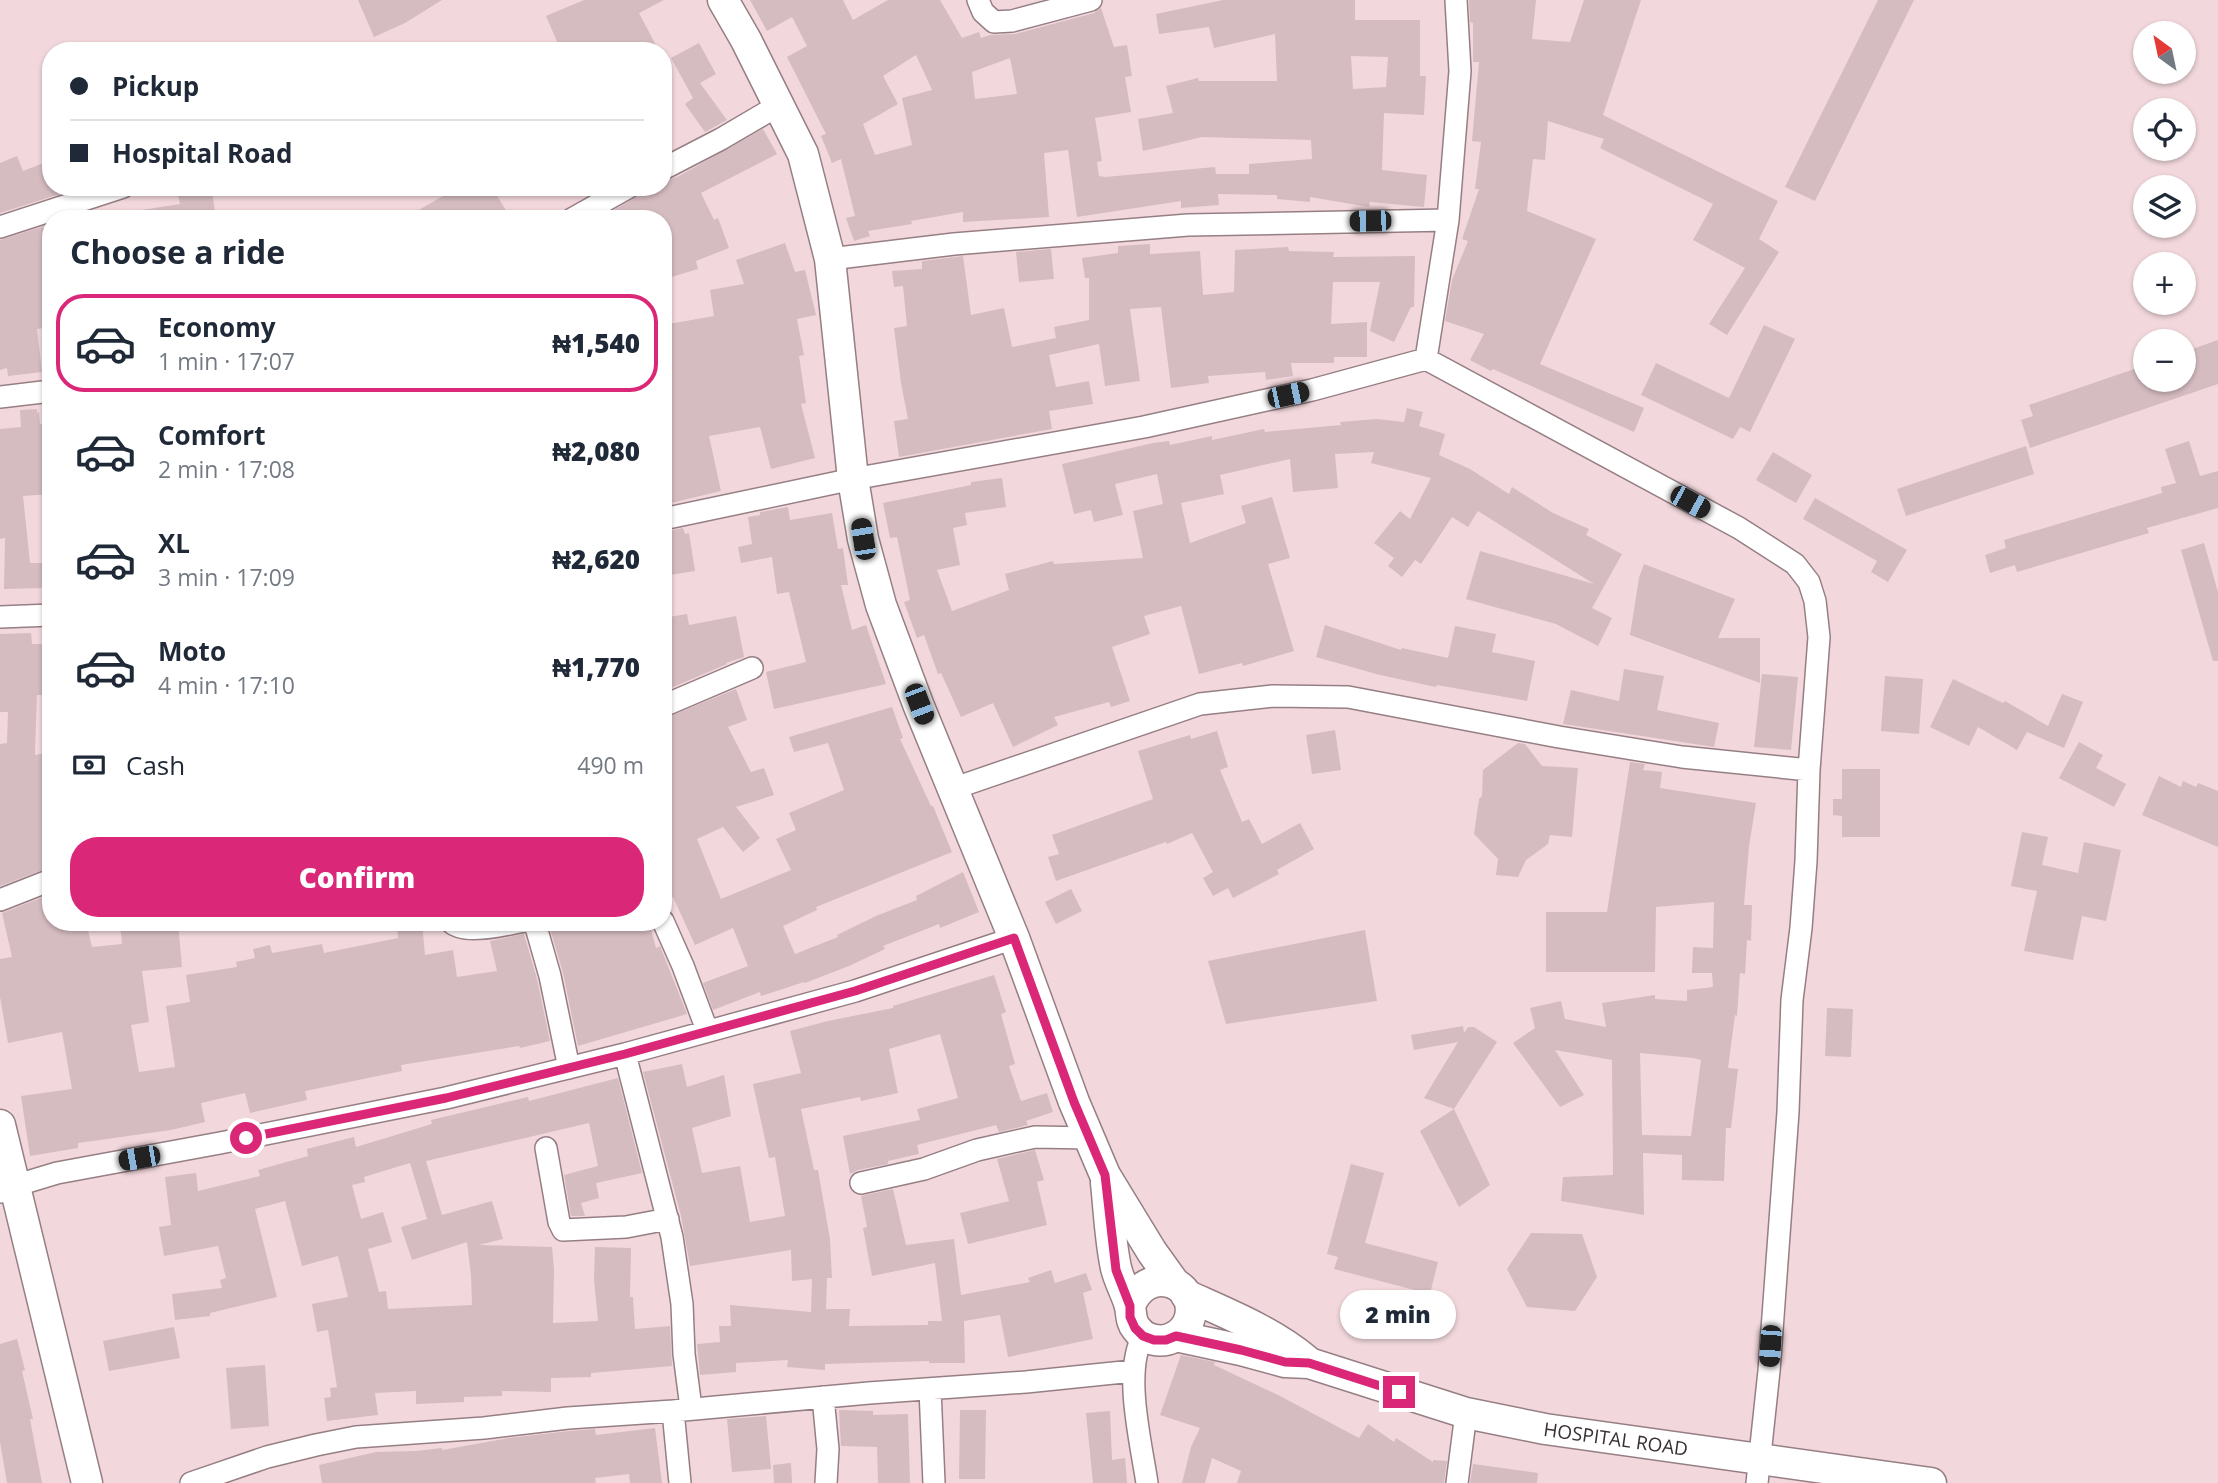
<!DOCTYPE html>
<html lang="en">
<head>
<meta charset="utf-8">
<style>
	:root { --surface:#fff; --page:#f2f2f3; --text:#1f2937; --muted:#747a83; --line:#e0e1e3; --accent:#db2777 }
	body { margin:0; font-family:"Open Sans",sans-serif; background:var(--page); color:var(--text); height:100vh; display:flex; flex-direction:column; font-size:26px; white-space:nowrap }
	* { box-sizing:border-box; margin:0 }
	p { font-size:23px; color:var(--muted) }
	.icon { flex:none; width:38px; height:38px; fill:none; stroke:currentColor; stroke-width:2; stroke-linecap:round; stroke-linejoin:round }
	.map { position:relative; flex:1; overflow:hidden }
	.panel { position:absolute; left:42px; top:210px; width:630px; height:721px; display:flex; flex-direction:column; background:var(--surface); border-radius:28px; box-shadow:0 2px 5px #0004 }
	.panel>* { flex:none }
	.banner { position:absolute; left:42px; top:42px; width:630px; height:154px; border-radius:28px; box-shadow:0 2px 5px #0004; display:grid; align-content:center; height:154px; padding:0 28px; background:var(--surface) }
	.needle { width:46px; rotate:327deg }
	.tools { position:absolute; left:2133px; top:21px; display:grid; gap:14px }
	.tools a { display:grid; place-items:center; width:63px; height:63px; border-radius:50%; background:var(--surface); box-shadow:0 2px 5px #0004; font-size:35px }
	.end { position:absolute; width:32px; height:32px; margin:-16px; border:9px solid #db2777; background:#fff; box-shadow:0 0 0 4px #fff }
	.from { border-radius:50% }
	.bubble { position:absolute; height:49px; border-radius:24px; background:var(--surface); box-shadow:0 2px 5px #0004; font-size:23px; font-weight:800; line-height:49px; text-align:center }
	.car { position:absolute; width:21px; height:42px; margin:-21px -10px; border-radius:9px; box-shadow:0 0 5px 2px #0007; background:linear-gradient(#222 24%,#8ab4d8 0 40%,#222 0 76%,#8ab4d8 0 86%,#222 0) }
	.banner b { display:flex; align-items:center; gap:24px; height:66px; font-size:26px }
	.banner b+b { border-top:2px solid var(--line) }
	.banner i { width:18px; height:18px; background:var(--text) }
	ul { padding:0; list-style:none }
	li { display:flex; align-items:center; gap:21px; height:98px; margin:0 14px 10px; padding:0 14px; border:4px solid transparent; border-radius:28px }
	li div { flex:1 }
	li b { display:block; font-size:26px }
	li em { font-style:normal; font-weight:800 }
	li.current { border-color:var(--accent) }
	li>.icon { width:63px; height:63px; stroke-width:1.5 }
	h2 { padding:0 28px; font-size:32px; line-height:84px }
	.pay { display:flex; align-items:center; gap:18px; height:77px; padding:0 28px; font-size:26px }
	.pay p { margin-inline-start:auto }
	.cta { display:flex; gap:14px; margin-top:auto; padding:14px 28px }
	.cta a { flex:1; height:80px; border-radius:28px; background:var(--accent); color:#fff; font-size:28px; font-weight:800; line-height:80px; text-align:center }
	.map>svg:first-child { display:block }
	.building { fill:#d5bcc1; fill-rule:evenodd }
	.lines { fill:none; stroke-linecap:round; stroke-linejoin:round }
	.street-casing { stroke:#967f84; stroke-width:24 }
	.secondary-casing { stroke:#967f84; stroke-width:33 }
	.street { stroke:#fff; stroke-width:21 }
	.secondary { stroke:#fff; stroke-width:30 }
	.route { stroke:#db2777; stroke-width:9 }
	.labels { text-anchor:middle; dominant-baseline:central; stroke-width:5; stroke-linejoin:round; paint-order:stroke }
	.street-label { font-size:19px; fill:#3a3032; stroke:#ffe5ea }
</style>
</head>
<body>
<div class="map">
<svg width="2218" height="1483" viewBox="0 0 2218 1483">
	<rect width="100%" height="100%" fill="#f2d8dd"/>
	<path class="building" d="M358,0H442L405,23L374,37Z
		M584,0H664L639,13L659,51H561L546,16Z
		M750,0H843L853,20L888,0H940L962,38L979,32L981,38L990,35L1015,34L1094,13L1101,8L1114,47L1127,45L1132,76L1125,77L1131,112L1095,118L1102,161L1097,162L1099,176L1105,177L1215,167L1216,174H1249V164L1312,159L1311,140L1202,137L1143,151L1138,119L1173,113L1166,86L1198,78L1199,81H1277L1275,34L1214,48L1209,27L1159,34L1156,14L1223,0H1355V20H1420V76H1426L1424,115L1384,113L1382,170L1427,175L1424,207L1370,202L1369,207L1310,197V202L1277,199V195L1218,194L1219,205L1181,208V201L1077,217L1068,150L1044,153L1049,217L963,222V212L911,221L912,224L868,231L870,236L854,241L846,218L855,216L841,159L832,163L821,136L826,134L787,57L807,46L792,17L767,31ZM916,55L932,90L902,98L912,145L875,155L863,124L898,104L883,76ZM1351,56L1388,57L1386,87L1353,89ZM1010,58L1017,94L975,99L972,72Z
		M1469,0H1536L1532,39L1570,42L1584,0H1641L1603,115L1778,201L1759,239L1779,252L1727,335L1709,324L1745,268L1693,240L1713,204L1600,148L1604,139L1548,121L1545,160L1533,159L1527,211L1596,239L1540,364L1644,408L1634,432L1493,369L1491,371L1470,360L1484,334L1445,321L1452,280L1468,241L1462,239L1479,189H1475L1481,142L1472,141L1479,62H1473V23L1470,22Z
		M1878,0H1914L1815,201L1785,187Z
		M699,43L716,74L700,83L727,120L705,132L685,104L693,98L671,58Z
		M763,129L777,154L701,193L714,220L718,218L729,248L696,261L698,269L668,278L663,262V219H599L652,187H663V182L679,176Z
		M17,156L23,171L51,160V187H62L63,193L0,213V163Z
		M439,187H492L511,219H403L443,196Z
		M212,191L216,219H143L142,210L180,204L178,195Z
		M51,224V327L37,329L42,372L8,376L7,368L0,370V240Z
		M785,243L795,272L805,270L816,315L797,319L804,355L799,356L806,403L801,404L815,458L771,469L760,427L709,436L721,491L663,505V386L672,385L663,338V325L714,316L710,290L744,284L736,260Z
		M1150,244V254L1200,251L1203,295L1234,292L1235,250L1288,247L1289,251L1334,252L1333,257L1415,256L1414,307H1411L1394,342L1370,331L1380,282H1333L1331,324L1367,322V357H1334V363H1291L1293,376L1266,380L1265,372L1208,376L1209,383L1171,388L1161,307L1130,309L1140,381L1105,386L1099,344L1049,355L1056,387L1089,381L1093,404L1049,411L1052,429L899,457L894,421L908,419L901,383L894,328L907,326L903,286L894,287L892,271L922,269V261L963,256L971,315L1004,308L1012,347L1056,338L1054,327L1089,320V278H1085L1082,258L1118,253V246Z
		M1051,249L1054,279L1019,282L1016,252Z
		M1764,325L1795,339L1750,432L1740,427L1733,439L1641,395L1656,363L1729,398Z
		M2218,340V384L2030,448L2021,420L2033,416L2029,405L2146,365V380H2184V352Z
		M1407,408L1423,412L1419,426L1445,434L1439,455L1470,469L1509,494L1512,487L1553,513L1589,529L1586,535L1622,554L1592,608L1612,618L1598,646L1556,624L1466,599L1480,551L1594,584L1478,511L1468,527L1452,517L1421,564L1415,560L1402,577L1388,566L1394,558L1374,543L1400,511L1410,519L1431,478L1371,463L1374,452L1335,454L1338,488L1293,492L1290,459L1220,475L1224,494L1181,503L1190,543L1246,523L1241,506L1272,497L1290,558L1268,564L1294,651L1243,666L1242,663L1199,674L1181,606L1144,616L1150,634L1112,647L1130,701L1111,707L1109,702L1054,717L1058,725L1013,747L993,703L961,717L941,673L938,674L924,635L917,638L904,602L910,600L897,537L890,538L883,503L971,485V482L1002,478L1006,507L965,513L967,525L953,528L960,565L937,570L952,611L1009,590L1005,574L1053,561L1054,564L1143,558L1133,511L1163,504L1157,474L1115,484L1123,515L1094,522L1091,510L1074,514L1062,464L1153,443L1169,441L1170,445L1212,436V440L1264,429L1265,432L1341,425L1340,422L1377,419L1404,422Z
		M37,409V413L39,412L40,424L51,423V494L23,496L30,563H43V588L4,589L5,538L0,539V429L21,427L20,410Z
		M2189,441L2200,476L2218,471V508L2147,528L2149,533L2017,572L2015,565L1990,573L1985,555L2006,548L2004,540L2162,493L2161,487L2176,483L2165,449Z
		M2026,446L2034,474L1906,516L1897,489Z
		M1773,452L1812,475L1796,503L1756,480Z
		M1815,498L1907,550L1888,582L1871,572L1877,561L1803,519Z
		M788,507L790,520L832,513L838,549L843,548L848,585H841L852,630L866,625L886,684L774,709L766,672L806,662L789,592L777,594L772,557L741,563L738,547L752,544L748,517L760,515V512Z
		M683,528L685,534L689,533L695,571L663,576V544L667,543L665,532Z
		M2204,543L2218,592V661H2213L2181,550Z
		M1644,564L1735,599L1718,638H1760V683L1630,635L1639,578Z
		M687,614L689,625L736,616L744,657L726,663L727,664L671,688L664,659L669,658L663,618Z
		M1325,625L1401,650L1402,648L1448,658L1455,626L1496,634L1492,652L1535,661L1527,701L1437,685L1436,687L1380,675L1316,657Z
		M31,633L32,644H51V695H37L35,755L51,752V867L0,886V744L7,743L8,712H0V634Z
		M1624,669L1664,676L1657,710L1719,723L1714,747L1563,724L1571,690L1619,701Z
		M1762,674L1798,677L1791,750L1754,747Z
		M1885,676L1923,679L1919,734L1881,731Z
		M1953,679L2003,703L2005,701L2048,726L2062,694L2083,702L2064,748L2027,732L2017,750L1978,727L1969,746L1930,727Z
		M736,689L747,720L728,727L751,772L764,768L774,795L736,807L760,838L743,852L723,827L697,839L721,899L791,870L776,839L796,830L789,813L844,790L828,743L794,752L789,737L892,707L903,738L900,739L931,806H933L952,852L816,907L817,910L783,926L795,954L838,937L837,935L876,916L917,900L916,896L963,872L979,912L940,928L939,924L883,946L885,949L849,966L805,983L804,982L761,996L760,992L713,1010L703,983L748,966L733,928L695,945L673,897L663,900V719Z
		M1335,730L1341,770L1312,774L1306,735Z
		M1217,731L1228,767L1220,770L1242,822L1249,819L1262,844L1300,823L1314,849L1277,870L1279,874L1233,898L1228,888L1213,896L1203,878L1213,872L1192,833L1167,844L1166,842L1056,881L1048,857L1059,854L1052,835L1153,799L1138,751L1190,735L1191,739Z
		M2079,742L2103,755L2096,768L2126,784L2114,807L2059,778Z
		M1518,743L1525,744L1542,766L1578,768L1572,837L1550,835L1548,844L1526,860L1518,877L1496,875L1498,859L1474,834L1479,799L1482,796L1483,770Z
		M1630,762L1645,764L1643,770L1662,772L1660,788L1756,803L1749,846L1744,905H1752L1751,941L1747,940L1745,974L1740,973L1737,1016L1735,1015L1728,1068L1738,1069L1731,1128H1726L1724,1181L1682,1180V1155L1643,1153L1644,1215L1561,1201L1563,1177L1613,1175L1612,1060L1555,1050L1584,1095L1560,1107L1513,1043L1535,1028L1530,1008L1561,1001L1565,1019L1606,1027L1602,1003L1655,995V999L1687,1001V990L1713,987L1712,973H1692L1693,947L1713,948L1714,902L1656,907L1655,972H1546V912H1607ZM1640,1053L1694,1058L1701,1060L1691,1136L1642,1135Z
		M1842,769H1880V837H1842V816L1833,815V799H1842Z
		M2159,776L2181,787L2183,781L2196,787L2198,783L2218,791V847L2142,815Z
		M2022,832L2048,837L2042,865L2078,873L2084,842L2121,850L2106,921L2082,916L2073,960L2024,951L2037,891L2011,886Z
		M1071,889L1082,911L1056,924L1045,902Z
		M51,894V922H86L92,947L122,944L120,922H178L182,967L142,971L149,1022L131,1025L139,1072L175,1067L166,1006L190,1002L186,975L237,967L236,962L255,958L253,949L270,945L272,953L322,944L324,953L398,938L397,922H422L425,955L453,950L457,977L497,971L490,941L524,934L537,979L550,1041L520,1048L519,1046L401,1065L402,1071L305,1091L307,1100L250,1113L245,1093L201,1103L205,1122L171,1130L78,1143V1148L30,1156L21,1096L72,1089L62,1032L8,1043L0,997V959L12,957L2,913Z
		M548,922H649L656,948L660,946L687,1014L578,1046L563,973Z
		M1365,930L1377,1001L1226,1024L1208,961Z
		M994,975L1006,1012L1001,1014L1015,1064L1009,1066L1021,1101L1047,1093L1053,1112L1026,1121L1028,1125L999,1132L996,1125L917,1145L919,1154L888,1161V1164L858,1170L850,1174L843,1136L920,1120L917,1109L958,1098L940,1034L889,1049L898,1093L861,1101L860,1097L801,1109L814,1170H818L830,1239L832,1278H827L826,1309H850L849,1326L928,1325V1321H942L935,1263L872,1276L863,1228L867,1227L861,1196L893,1189L906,1245L954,1239L961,1295L1030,1282L1028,1278L1051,1270L1055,1283L1086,1273L1092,1290L1083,1293L1093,1339L1008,1357L1000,1315L964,1321L965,1363H929V1361L825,1364V1370L787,1367L788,1360L736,1363V1372L700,1375L697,1344L720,1342L719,1326H731L730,1305L811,1312L812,1279L792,1281L791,1250L690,1266L681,1216L643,1072L682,1064L687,1087L724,1075L731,1116L692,1128L702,1173L740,1166L750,1222L785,1216L775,1157L769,1158L753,1084L801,1073L790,1031L828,1021L893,1008V1006Z
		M1827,1008L1853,1009L1851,1057L1825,1056Z
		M1463,1026L1464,1033L1468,1027H1474L1497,1042L1454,1109L1424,1098L1458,1042L1414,1050L1411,1035Z
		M618,1078L642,1173L596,1183L599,1198L581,1203L585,1216H571L564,1175L598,1166L589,1123L426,1161L442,1215L492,1201L503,1239L479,1245L552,1247L554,1269L553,1323L598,1321L594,1279L595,1247L631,1248L630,1297H633L635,1329L670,1326L672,1366L591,1373V1377L551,1378V1392L502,1391V1396L464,1397V1402L416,1404V1391L375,1393L378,1415L327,1421L324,1398L331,1397L330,1388L337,1387L328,1330L317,1332L312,1304L348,1297L338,1256L302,1266L285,1201L255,1209L277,1297L210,1313V1316L175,1320L172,1294L222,1288L220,1280L226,1278L218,1246L164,1256L159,1227L171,1225L165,1177L196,1173L198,1191L260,1176L258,1170L308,1156L307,1149L354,1137L356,1147L432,1124L431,1120L528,1097L529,1101ZM410,1163L427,1219L401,1227L412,1260L467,1242L471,1275L472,1305L388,1309L386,1291L379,1292L368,1249L392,1242L383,1212L361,1219L352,1185L365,1182L364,1177Z
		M1454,1109L1490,1185L1459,1207L1420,1131Z
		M1035,1150L1044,1180L1037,1182L1047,1225L968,1244L960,1213L1009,1201L997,1159Z
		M1351,1164L1384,1173L1365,1243L1438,1262L1430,1294L1334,1269L1338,1257L1327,1254Z
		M1531,1233L1582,1234L1597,1277L1575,1311L1527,1307L1507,1269Z
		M174,1327L180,1358L109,1371L103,1341Z
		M17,1339L25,1370L22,1371L33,1419H30L42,1483H7L0,1442V1344Z
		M1181,1355L1215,1362L1214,1365L1280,1396L1359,1438L1368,1424L1394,1442L1396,1438L1433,1462V1460L1447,1461L1444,1483H1237L1241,1471L1212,1458L1205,1483H1182L1191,1447L1200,1428L1160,1415Z
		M265,1365L269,1426L231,1429L226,1368Z
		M839,1410L873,1411V1415L908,1414L910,1483H878L877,1447L841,1446Z
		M960,1410H986L985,1479H959Z
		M1110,1411L1112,1460L1125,1458L1127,1483H1093L1086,1413Z
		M766,1416L771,1469L732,1472L727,1419Z
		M655,1428L662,1483H630L629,1474L595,1478L596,1483H322L319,1465L376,1452L416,1451L442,1448V1450L509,1438L569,1431L595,1429L596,1435Z
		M791,1463L792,1483H774L773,1465Z
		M1473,1464L1538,1473L1537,1483H1470Z"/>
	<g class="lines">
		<defs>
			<path id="street" d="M978,0L983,12L994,22L1012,21L1091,0
				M663,169L721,139L779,105
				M572,219L629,187
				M0,227L123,187
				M830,259L954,244L1188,225L1448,220
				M1426,359L1448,220L1460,71L1456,0
				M0,397L51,391
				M663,519L853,479L1144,427L1312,390L1426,359L1739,528L1795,564L1809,582L1815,601L1819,637L1809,770L1806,861L1801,928L1792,1000L1788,1112L1769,1371L1757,1483
				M0,617L51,615
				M663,706L752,668
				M952,789L1200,704L1273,696L1348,697L1559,737L1682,757L1809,770
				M0,900L51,880
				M663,921L683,966L707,1030
				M451,922C464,935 503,925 520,922
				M531,922L536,927L550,976L569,1068
				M625,1054L672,1237L682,1304L684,1354L691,1408
				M546,1148L559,1222L563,1230L626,1227L668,1219
				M861,1183L924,1169L977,1150L1035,1137L1090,1138
				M0,1192L14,1186L57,1173L220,1143L446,1098L625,1054L855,991L1014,938
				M1143,1336C1123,1372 1141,1442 1147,1483
				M930,1389L934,1483
				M823,1397L828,1449L826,1483
				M673,1411L680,1483
				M191,1483L267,1457L316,1445L356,1437L484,1428L568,1418L673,1411L869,1393L1026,1382L1133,1371
				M1457,1483L1466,1413"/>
			<g id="secondary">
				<path d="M723,0L746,40L803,154L830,259L853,479L863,539L881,605L918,704L1014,938L1074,1102L1105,1175L1152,1252L1175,1284"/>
				<path d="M0,1125L87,1483"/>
				<path d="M1106,1183C1109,1211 1110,1240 1116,1268C1119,1280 1125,1291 1129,1303C1132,1312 1130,1321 1136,1328C1144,1340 1161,1344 1174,1337C1182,1333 1188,1325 1190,1317C1198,1280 1145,1264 1130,1306"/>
				<path d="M1186,1295C1228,1314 1271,1331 1306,1360"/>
				<path id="s1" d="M1176,1336L1241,1350L1285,1362L1309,1363L1466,1413L1545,1429L1931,1483"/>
			</g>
		</defs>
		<use href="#street" class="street-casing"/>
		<use href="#secondary" class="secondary-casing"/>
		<use href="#street" class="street"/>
		<use href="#secondary" class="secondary"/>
	</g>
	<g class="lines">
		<path class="route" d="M246,1138L446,1098L625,1054L855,991L1014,938L1074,1102L1105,1175L1116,1270L1130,1306V1317L1135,1328L1143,1336L1154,1340H1166L1176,1336L1241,1350L1285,1362L1309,1363L1399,1392"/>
	</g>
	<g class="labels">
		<g class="street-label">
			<text stroke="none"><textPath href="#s1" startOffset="453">HOSPITAL ROAD</textPath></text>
		</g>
	</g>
</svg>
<div class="tools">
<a><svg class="needle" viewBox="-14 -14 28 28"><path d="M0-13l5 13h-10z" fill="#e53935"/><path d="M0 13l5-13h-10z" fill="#747a83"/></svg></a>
<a><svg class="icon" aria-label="locate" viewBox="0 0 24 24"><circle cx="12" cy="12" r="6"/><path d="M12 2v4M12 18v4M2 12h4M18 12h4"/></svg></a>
<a><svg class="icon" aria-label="layers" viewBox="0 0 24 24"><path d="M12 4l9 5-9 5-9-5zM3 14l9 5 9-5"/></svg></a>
<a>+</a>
<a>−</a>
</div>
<i class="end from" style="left:246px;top:1138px"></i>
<i class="end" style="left:1399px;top:1392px"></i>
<div class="bubble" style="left:1340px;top:1290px;width:116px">2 min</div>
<i class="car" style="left:1370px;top:221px;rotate:269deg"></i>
<i class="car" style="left:1288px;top:395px;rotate:78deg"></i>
<i class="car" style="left:1690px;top:502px;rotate:119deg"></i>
<i class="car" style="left:863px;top:539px;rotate:351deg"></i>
<i class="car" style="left:919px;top:704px;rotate:159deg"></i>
<i class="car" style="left:139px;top:1158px;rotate:260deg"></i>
<i class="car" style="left:1770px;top:1346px;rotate:184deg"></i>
<div class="banner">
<b><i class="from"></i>Pickup</b>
<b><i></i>Hospital Road</b>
</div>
<section class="panel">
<h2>Choose a ride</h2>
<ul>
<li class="current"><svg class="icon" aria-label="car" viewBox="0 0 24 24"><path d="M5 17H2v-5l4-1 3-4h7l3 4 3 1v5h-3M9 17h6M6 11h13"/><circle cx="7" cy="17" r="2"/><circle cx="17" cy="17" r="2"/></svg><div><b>Economy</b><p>1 min · 17:07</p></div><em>₦1,540</em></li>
<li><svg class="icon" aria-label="car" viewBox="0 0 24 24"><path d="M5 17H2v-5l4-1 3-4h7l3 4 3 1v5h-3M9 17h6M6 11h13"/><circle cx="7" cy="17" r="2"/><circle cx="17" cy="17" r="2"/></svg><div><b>Comfort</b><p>2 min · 17:08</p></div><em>₦2,080</em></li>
<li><svg class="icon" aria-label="car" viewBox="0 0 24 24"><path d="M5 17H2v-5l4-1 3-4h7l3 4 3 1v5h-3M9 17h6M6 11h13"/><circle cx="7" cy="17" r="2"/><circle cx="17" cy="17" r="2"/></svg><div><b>XL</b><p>3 min · 17:09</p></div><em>₦2,620</em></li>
<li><svg class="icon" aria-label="car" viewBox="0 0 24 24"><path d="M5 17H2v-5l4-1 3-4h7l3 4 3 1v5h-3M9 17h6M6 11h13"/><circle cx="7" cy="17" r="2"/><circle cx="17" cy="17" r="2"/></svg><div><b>Moto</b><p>4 min · 17:10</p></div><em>₦1,770</em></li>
</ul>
<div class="pay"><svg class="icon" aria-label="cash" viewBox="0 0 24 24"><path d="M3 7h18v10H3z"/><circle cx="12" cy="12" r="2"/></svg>Cash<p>490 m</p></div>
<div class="cta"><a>Confirm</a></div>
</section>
</div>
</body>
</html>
